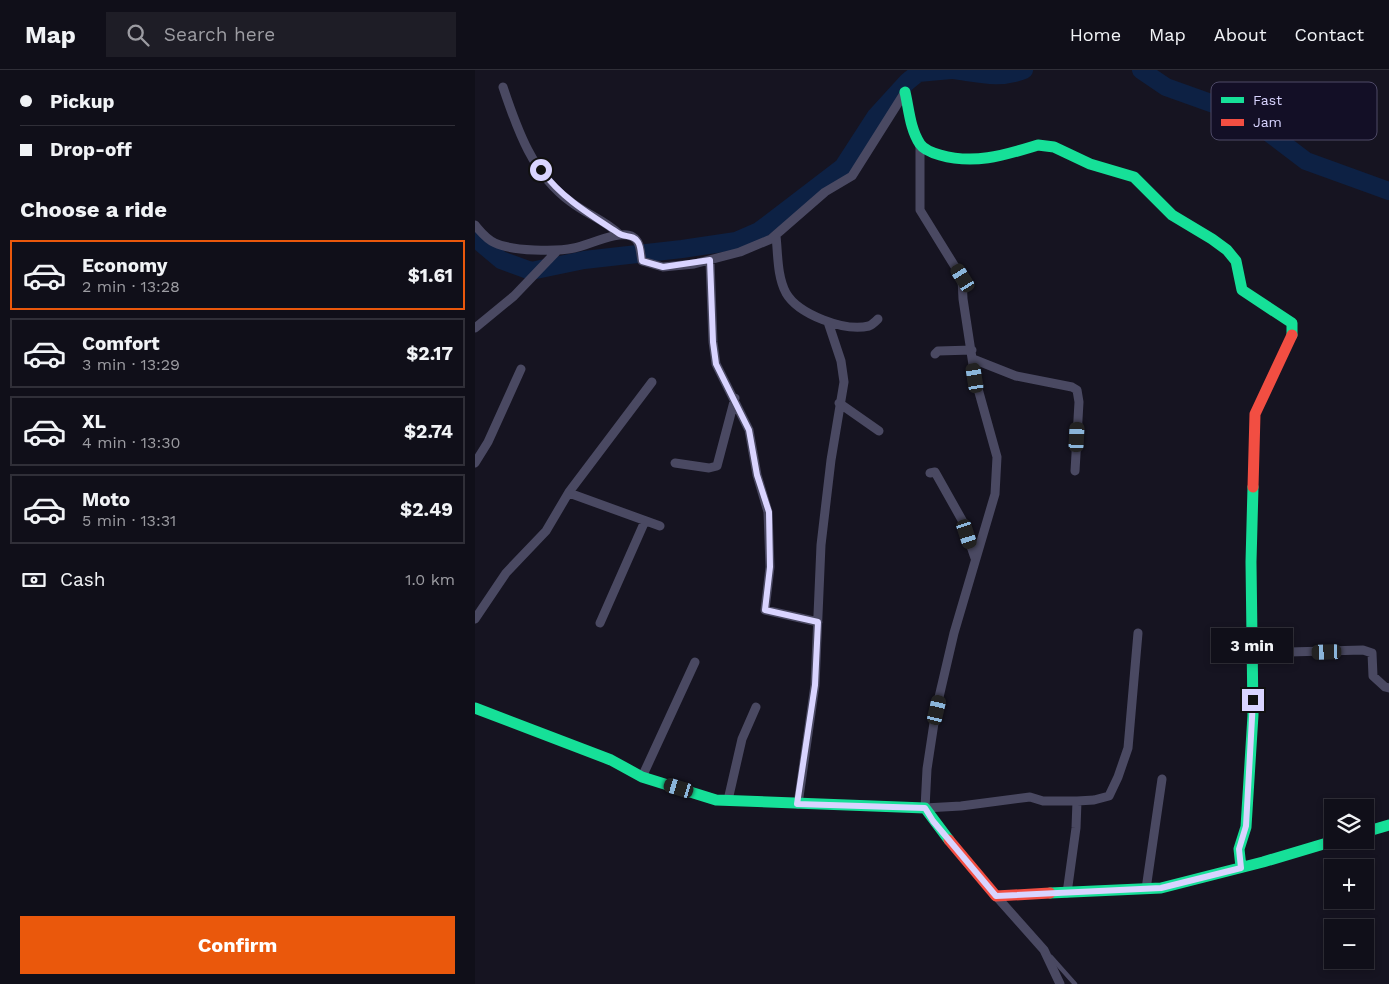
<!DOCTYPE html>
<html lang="en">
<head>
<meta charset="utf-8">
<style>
	:root { --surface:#100f19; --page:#1e1d26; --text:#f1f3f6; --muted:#9c9ca2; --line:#302f38; --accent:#ea580c }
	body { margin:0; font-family:"Work Sans",sans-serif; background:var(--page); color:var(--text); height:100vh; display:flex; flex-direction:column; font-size:19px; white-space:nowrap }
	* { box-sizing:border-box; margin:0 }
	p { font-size:16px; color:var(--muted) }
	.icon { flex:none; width:28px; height:28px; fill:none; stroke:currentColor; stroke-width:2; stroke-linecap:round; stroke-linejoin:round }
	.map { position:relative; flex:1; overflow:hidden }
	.drawer { display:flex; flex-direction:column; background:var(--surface); width:475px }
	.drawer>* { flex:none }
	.banner { display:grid; align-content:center; height:110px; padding:0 20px; background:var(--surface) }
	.buttons { position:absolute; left:849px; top:729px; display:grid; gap:10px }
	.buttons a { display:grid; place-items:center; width:50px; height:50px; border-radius:0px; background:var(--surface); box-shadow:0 2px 8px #0003,0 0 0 1px var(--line); font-size:25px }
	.end { position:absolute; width:22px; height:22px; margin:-11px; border:6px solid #d9d4ff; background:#111; box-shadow:0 0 0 2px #111 }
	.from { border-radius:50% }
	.bubble { position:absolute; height:35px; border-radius:0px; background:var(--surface); box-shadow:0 2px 8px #0003,0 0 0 1px var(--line); font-size:16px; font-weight:700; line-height:35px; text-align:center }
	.car { position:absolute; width:15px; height:30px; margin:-15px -8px; border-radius:6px; box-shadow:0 0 4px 1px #0007; background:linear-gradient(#222 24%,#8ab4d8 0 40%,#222 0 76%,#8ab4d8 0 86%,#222 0) }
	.banner b { display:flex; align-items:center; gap:18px; height:48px; font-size:19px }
	.banner b+b { border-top:1px solid var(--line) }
	.banner i { width:12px; height:12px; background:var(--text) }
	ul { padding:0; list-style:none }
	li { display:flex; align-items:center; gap:15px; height:70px; margin:0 10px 8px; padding:0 10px; border:2px solid var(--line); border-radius:0px }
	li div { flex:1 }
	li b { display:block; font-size:19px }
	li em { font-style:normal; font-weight:700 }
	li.active { border-color:var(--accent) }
	li>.icon { width:45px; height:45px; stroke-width:1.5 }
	h2 { padding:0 20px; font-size:22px; line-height:60px }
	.pay { display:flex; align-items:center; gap:12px; height:55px; padding:0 20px; font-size:19px }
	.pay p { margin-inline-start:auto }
	.primary-button { display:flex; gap:10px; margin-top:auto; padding:10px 20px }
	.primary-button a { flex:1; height:58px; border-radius:0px; background:var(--accent); color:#fff; font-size:20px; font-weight:700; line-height:58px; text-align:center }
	header { display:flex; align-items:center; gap:30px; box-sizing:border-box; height:70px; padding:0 25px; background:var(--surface); border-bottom:1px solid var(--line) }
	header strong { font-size:24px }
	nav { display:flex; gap:28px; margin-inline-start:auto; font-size:18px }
	.search { width:350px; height:45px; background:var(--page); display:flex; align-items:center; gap:12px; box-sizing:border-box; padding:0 18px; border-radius:0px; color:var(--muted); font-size:19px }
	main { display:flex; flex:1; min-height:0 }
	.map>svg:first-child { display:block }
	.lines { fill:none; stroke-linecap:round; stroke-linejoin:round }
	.river { stroke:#0d2144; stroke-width:18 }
	.lane { stroke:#4a4962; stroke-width:4.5 }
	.street { stroke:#4a4962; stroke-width:9 }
	.fast { stroke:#16e098; stroke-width:11 }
	.jam { stroke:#f24e42; stroke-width:11 }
	.route { stroke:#d9d4ff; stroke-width:6 }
	.key { fill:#130f26; stroke:#4e4a67; stroke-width:1 }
	.key-label { font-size:14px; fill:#d9d4ff }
</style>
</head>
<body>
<header>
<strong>Map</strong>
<div class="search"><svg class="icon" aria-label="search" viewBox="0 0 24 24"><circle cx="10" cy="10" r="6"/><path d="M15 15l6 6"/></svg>Search here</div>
<nav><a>Home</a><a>Map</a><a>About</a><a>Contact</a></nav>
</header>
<main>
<section class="drawer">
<div class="banner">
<b><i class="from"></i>Pickup</b>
<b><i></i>Drop-off</b>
</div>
<h2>Choose a ride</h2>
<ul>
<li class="active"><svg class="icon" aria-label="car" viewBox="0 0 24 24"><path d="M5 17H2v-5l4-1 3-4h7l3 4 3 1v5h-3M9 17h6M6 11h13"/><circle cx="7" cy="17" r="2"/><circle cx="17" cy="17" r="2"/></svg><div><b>Economy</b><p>2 min · 13:28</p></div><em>$1.61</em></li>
<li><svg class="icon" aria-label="car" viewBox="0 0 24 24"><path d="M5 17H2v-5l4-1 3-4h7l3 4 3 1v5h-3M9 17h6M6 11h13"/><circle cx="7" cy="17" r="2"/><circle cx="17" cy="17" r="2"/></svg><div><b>Comfort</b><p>3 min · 13:29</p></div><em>$2.17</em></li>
<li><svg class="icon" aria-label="car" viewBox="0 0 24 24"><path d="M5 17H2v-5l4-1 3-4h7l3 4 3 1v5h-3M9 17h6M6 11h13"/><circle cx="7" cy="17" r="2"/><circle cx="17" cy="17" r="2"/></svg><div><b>XL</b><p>4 min · 13:30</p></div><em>$2.74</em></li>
<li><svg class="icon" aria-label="car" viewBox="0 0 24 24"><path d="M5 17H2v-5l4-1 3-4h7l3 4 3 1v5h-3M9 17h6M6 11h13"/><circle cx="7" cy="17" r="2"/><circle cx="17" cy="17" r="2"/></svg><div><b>Moto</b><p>5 min · 13:31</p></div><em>$2.49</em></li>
</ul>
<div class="pay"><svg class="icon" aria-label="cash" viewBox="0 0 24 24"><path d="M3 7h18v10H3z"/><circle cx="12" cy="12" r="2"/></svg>Cash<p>1.0 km</p></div>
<div class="primary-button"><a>Confirm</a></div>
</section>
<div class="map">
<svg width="914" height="914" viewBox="0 0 914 914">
	<rect width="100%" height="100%" fill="#161421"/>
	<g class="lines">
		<path class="river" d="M478,0C502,3 525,10 549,0
			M666,0L691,17L761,42L781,53L831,91L914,121
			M0,168L26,190L56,201L109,190L207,179L261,171L284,161L368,97L401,46L432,12L443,3L476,0"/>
		<path class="lane" d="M576,887L600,914"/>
		<path class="street" d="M28,17C42,59 58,105 96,132C111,144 130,150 144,164
			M445,74V140L487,208L488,229L500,308L522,387L520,424L479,563L461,640L452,699L450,738L486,736L555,727L568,731H602
			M0,155C6,162 11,169 20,173C37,181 81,182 99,178C114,175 145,159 158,167C166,172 165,182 167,191L188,197L219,194L265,182L296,169L350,122L377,106L430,22
			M301,166C303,184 302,206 311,223C323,244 369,262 394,256C397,255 400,252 403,249
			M235,191L238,272L241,294L274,360L282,405L293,442L295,497L290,540L343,552
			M0,258L39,226L83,180
			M460,284L463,281L497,280
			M498,289L541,306L597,317L602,320L604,332L600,401
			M364,333L404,361
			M0,393L13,372L46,299
			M200,393L234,398L242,396L260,328
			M455,403L460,402L487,450L500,488
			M94,423L185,456
			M0,549L31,503L71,461L94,422L177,312
			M125,553L170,451
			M777,583L888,580L897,583L898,606L910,617L914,618
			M167,707L220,592
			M253,730L267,669L281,637
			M323,734L340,615L346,475L356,390L369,312L366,291L353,252
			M671,819L687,709
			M592,823L601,758L602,731L619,730L634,726L643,707L653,678L663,563
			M521,826L569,880L585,914"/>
		<path class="fast" d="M430,22C434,39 435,59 445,74C449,80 458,83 465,85C500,95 530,85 563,75L579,77L615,94L659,107L697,145L737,169L752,180L761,191L767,220L817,253V265
			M0,638L136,690L167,707L241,730L450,738L474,770
			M890,762L914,755
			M766,797L764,779L771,757L778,645L776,492L778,417
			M575,823L686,818L788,792L862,770"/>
		<path class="jam" d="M778,417L780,344L817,265
			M474,770L521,826L575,823"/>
	</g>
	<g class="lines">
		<path class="route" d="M66,100C88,129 114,144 143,163C150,168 158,164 163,172C166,176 166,186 167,191L188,197L235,190L238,272L241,294L274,360L282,405L294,442L295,497L290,540L343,552L340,615L322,734L450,738L458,751L521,826L686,818L766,798L764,779L771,756L778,630"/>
	</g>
	<rect x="736" y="12" width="166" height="58" rx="8" class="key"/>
	<rect x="746" y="27" width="23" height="6" fill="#16e098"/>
	<rect x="746" y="49" width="23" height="7" fill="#f24e42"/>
	<g class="key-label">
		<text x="778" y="35">Fast</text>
		<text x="778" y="57">Jam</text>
	</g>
</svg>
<div class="buttons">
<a><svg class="icon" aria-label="layers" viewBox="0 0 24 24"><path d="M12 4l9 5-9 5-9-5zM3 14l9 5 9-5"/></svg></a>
<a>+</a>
<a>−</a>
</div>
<i class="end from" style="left:66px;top:100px"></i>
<i class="end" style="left:778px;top:630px"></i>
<div class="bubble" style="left:736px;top:558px;width:82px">3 min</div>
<i class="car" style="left:488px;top:208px;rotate:328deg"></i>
<i class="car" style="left:500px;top:308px;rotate:351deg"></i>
<i class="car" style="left:602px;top:367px;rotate:3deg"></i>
<i class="car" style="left:492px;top:464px;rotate:162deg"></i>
<i class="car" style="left:852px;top:582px;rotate:268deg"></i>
<i class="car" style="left:462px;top:640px;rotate:13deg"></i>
<i class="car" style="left:204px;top:718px;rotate:287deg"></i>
</div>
</main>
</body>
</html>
